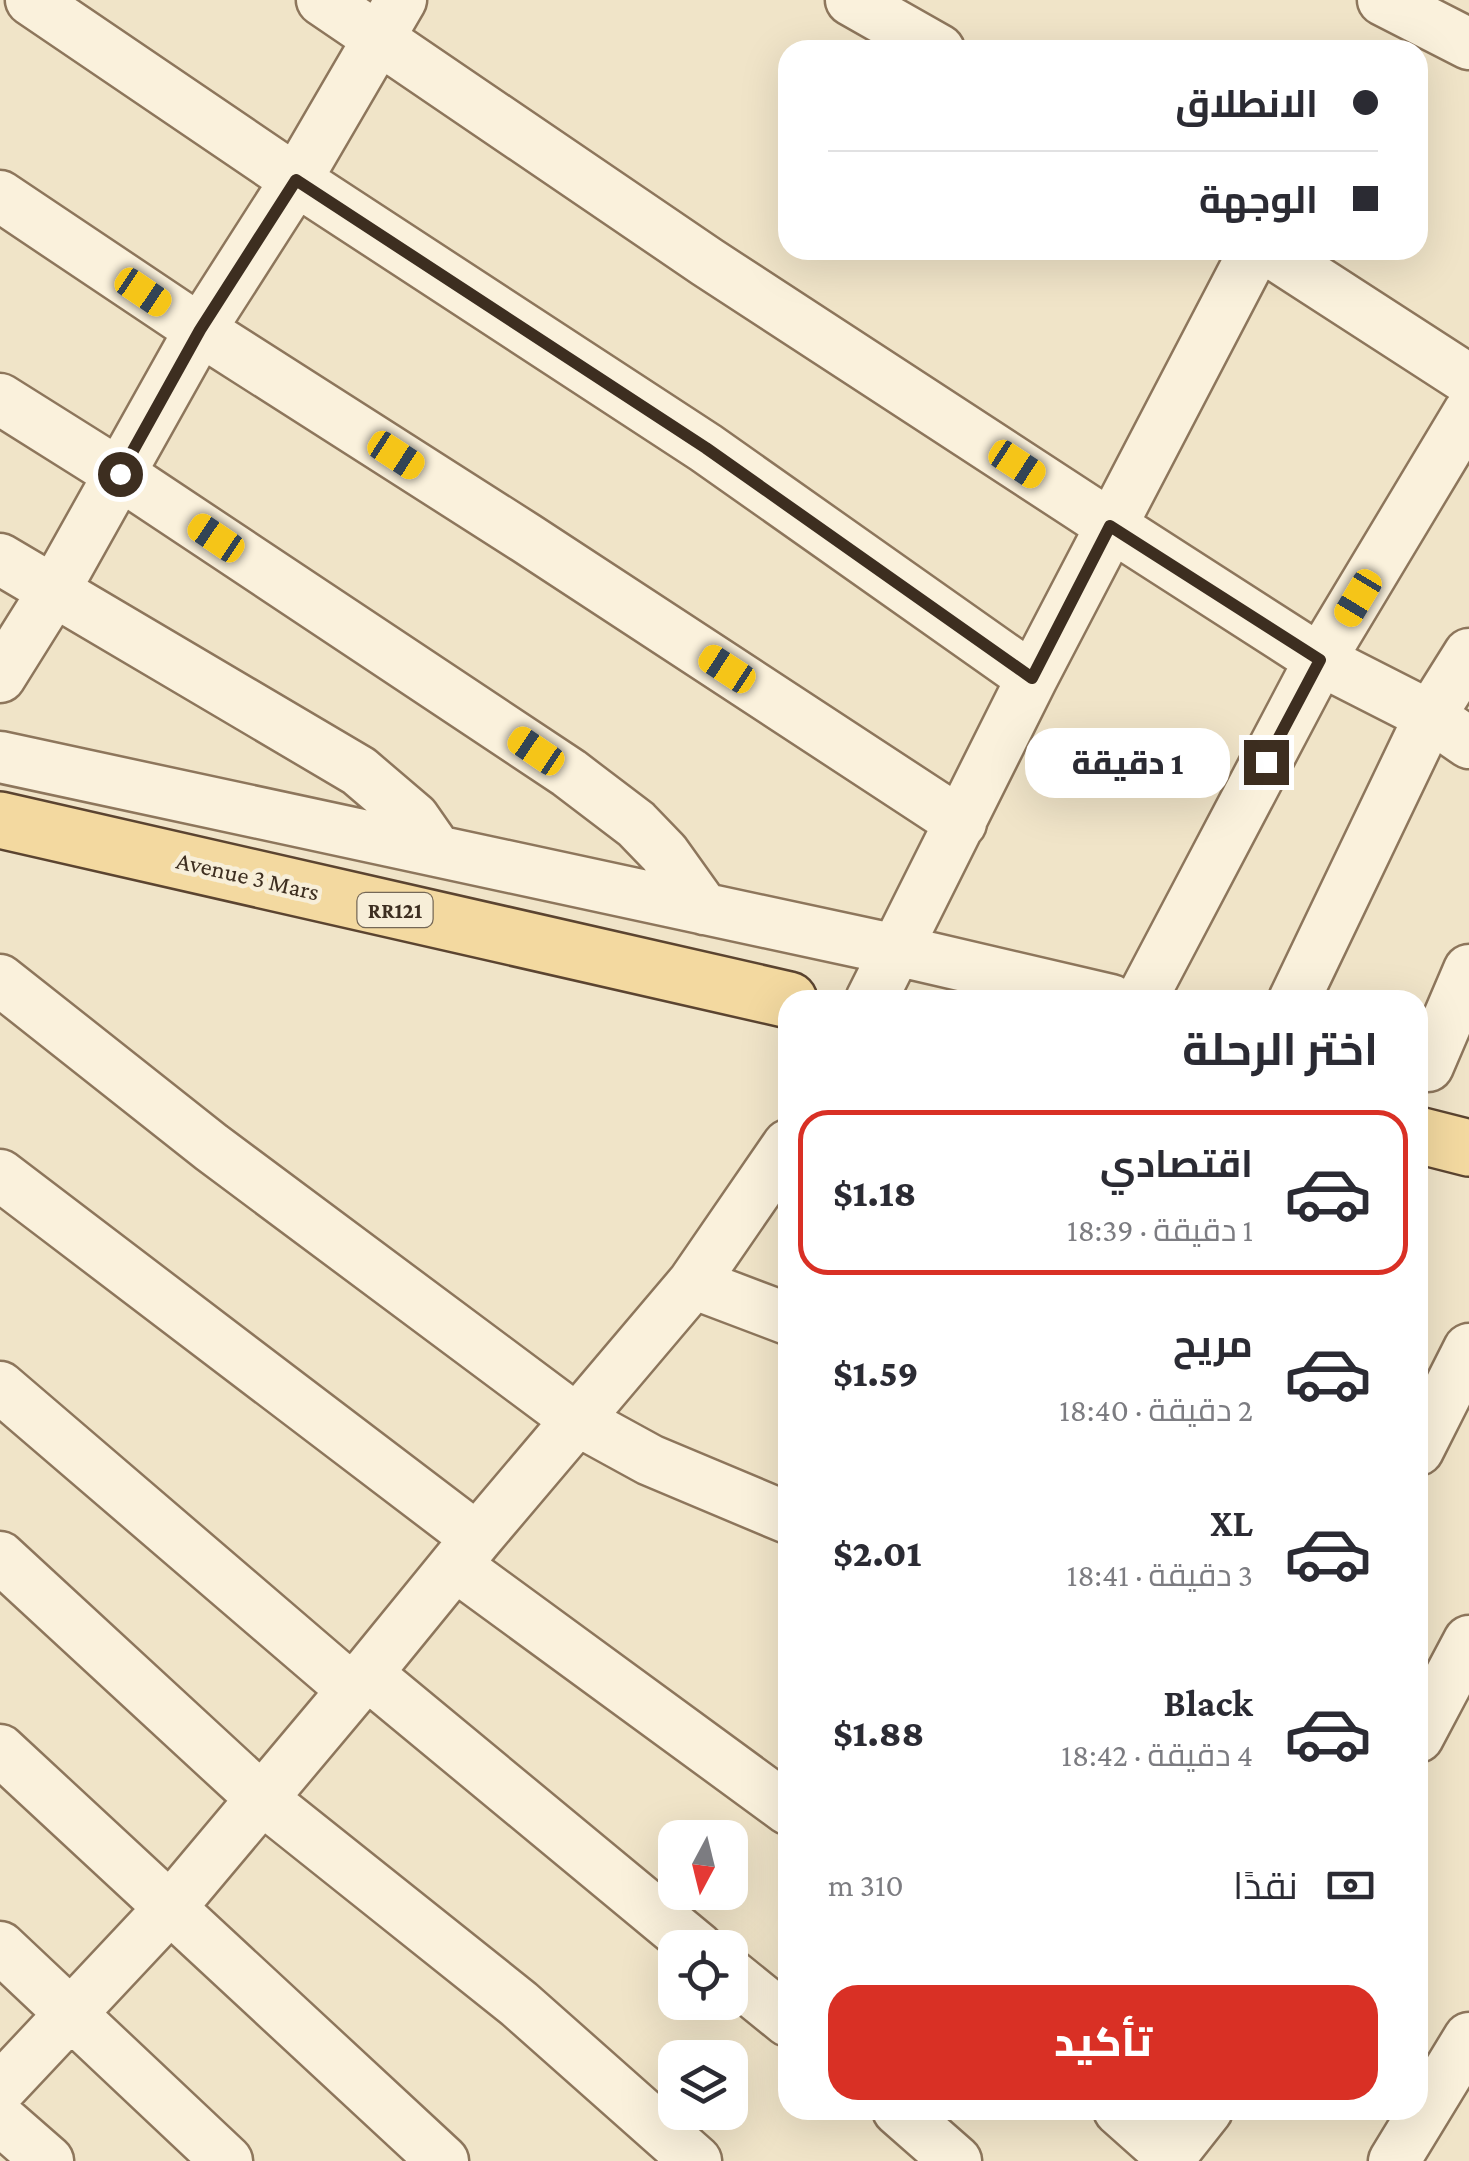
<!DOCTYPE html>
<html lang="ar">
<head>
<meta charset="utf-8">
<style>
	:root { --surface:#fff; --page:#f7f7f7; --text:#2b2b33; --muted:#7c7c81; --line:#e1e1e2; --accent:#d93025 }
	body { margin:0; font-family:"Crimson Pro",Cairo,serif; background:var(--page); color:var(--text); direction:rtl; height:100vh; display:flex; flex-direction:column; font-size:38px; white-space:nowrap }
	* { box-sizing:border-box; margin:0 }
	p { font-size:32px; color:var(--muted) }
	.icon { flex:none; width:55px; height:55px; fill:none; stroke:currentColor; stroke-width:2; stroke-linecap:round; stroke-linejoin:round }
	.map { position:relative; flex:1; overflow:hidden; direction:ltr }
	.drawer { position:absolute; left:778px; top:990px; width:650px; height:1130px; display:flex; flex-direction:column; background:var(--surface); border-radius:30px; box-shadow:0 10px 40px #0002; direction:rtl }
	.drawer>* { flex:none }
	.hud { position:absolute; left:778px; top:40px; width:650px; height:220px; border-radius:30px; box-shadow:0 10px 40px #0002; direction:rtl; display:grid; align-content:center; height:220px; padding:0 50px; background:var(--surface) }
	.needle { width:65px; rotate:187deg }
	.controls { position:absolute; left:658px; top:1820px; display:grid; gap:20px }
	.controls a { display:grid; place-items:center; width:90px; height:90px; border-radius:20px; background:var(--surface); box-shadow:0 10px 40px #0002; font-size:50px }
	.end { position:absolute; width:45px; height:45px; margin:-22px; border:12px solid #3d2e20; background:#fff; box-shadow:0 0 0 5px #fff }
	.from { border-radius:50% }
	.bubble { position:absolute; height:70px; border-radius:30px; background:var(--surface); box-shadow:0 10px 40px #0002; font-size:32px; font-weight:800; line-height:70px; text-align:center; direction:rtl }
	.car { position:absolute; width:30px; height:60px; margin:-30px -15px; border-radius:12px; box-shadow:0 0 8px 2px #0007; background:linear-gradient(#f5c518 24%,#345 0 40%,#f5c518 0 76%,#345 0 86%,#f5c518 0) }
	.hud b { display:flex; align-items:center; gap:35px; height:95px; font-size:38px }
	.hud b+b { border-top:2px solid var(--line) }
	.hud i { width:25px; height:25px; background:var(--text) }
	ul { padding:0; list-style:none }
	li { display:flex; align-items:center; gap:30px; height:165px; margin:0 20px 15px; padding:0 30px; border:5px solid transparent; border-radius:30px }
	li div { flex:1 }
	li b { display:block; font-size:38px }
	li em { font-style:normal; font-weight:800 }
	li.selected { border-color:var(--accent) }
	li>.icon { width:90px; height:90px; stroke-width:1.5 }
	h2 { padding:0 50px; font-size:45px; line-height:120px }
	.pay { display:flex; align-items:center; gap:25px; height:110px; padding:0 50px; font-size:38px }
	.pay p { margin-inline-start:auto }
	.button { display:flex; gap:20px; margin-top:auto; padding:20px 50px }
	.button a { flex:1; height:115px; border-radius:30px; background:var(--accent); color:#fff; font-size:40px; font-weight:800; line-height:115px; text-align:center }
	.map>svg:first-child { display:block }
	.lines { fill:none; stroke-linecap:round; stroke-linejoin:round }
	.minor-casing { stroke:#8d765c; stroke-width:55 }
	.major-casing { stroke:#5b4430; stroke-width:60 }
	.minor { stroke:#faf1dc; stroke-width:50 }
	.major { stroke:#f3d9a0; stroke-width:55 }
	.route { stroke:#3d2e20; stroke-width:12 }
	.labels { text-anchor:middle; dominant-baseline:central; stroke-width:9; stroke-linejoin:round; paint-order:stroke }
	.shield { fill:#f7eed8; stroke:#756857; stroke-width:2.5 }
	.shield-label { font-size:22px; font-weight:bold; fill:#3d2e20 }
	.street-label { font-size:25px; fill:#3d2e20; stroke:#f7eed8 }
</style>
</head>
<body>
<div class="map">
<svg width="1469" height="2161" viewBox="0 0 1469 2161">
	<rect width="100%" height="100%" fill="#f0e4c8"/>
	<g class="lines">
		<defs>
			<path id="minor" d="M31,0L296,180L706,448L1032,678
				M322,0L707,262L1110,525L1320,660L1430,716L1469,743
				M851,0L939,50
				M1383,0L1469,44
				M0,196L200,330L526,538L961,823
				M1268,250L1469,380
				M0,399L121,475L569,773L636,824L664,853L704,909
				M0,559L359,771L414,818L437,851
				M0,677L55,589L200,330L296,180L401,0
				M0,757L896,950L1111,1000
				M0,980L211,1147L577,1420L650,1460L788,1518
				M871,1000L1032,678L1255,250
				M1141,1000L1320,660L1469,412
				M1294,1000L1430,716L1469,654
				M1428,1066L1469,970
				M0,1175L477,1538
				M693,1283L788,1319
				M0,1387L353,1690
				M1418,1450L1469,1349
				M0,1557L261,1798L519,2004L696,2161
				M456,1566L788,1809
				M366,1673L698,1948
				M1418,1737L1469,1641
				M0,1750L443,2161
				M0,1947L227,2161
				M730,1974L788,2021
				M0,2089L169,1909L353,1690L477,1538L693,1283L788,1145
				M898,2110L956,2161
				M1119,2110L1156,2143L1173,2153L1207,2110
				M0,2119L48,2161
				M1394,2161L1469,2038"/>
			<path id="major" d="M0,820L789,1000
				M1418,1135L1469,1148"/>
		</defs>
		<use href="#minor" class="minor-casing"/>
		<use href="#major" class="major-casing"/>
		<use href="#minor" class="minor"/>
		<use href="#major" class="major"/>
	</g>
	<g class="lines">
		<path class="route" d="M120,474L200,330L296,180L706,448L1032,678L1110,526L1320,660L1266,762"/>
	</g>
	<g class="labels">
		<rect class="shield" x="357.5" y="893" width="75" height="34" rx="8"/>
		<g class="shield-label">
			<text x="395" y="910">RR121</text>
		</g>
		<g class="street-label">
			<text transform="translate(248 876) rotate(13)">Avenue 3 Mars</text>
		</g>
	</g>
</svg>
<div class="controls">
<a><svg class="needle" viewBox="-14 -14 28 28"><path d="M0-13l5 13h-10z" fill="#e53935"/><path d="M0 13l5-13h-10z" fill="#7c7c81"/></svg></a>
<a><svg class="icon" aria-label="locate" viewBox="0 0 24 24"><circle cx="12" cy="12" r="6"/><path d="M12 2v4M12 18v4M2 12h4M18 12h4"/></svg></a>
<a><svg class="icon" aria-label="layers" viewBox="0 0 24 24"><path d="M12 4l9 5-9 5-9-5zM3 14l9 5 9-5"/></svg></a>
</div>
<i class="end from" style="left:120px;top:474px"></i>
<i class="end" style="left:1266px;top:762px"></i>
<div class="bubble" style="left:1025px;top:728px;width:205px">1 دقيقة</div>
<i class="car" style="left:143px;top:292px;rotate:124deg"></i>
<i class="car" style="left:396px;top:455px;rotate:123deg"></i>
<i class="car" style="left:1017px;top:464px;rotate:123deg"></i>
<i class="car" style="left:216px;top:538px;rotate:304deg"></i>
<i class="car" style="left:1358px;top:598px;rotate:211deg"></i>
<i class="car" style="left:727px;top:669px;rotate:303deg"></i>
<i class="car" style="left:536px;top:751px;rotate:304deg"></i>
<div class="hud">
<b><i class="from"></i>الانطلاق</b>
<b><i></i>الوجهة</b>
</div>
<section class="drawer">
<h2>اختر الرحلة</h2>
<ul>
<li class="selected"><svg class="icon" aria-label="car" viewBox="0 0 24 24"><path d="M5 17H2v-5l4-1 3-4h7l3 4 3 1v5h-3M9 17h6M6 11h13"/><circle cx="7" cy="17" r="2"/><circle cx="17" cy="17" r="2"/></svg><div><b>اقتصادي</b><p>1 دقيقة · 18:39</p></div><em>$1.18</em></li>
<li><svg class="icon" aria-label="car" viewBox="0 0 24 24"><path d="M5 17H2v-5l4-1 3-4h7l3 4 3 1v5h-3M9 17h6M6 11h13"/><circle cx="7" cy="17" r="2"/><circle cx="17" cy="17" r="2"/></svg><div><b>مريح</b><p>2 دقيقة · 18:40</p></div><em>$1.59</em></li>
<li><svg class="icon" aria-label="car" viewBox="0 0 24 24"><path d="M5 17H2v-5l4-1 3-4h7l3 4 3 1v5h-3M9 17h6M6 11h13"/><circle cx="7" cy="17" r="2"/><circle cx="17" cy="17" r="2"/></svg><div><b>XL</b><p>3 دقيقة · 18:41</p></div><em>$2.01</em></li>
<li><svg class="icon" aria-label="car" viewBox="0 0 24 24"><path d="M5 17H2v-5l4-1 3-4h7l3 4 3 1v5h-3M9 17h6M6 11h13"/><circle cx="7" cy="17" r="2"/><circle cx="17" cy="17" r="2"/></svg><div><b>Black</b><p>4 دقيقة · 18:42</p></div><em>$1.88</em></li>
</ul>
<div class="pay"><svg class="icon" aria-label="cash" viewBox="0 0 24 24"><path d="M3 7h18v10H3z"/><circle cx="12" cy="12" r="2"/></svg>نقدًا<p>310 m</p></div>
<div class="button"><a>تأكيد</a></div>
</section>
</div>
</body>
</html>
